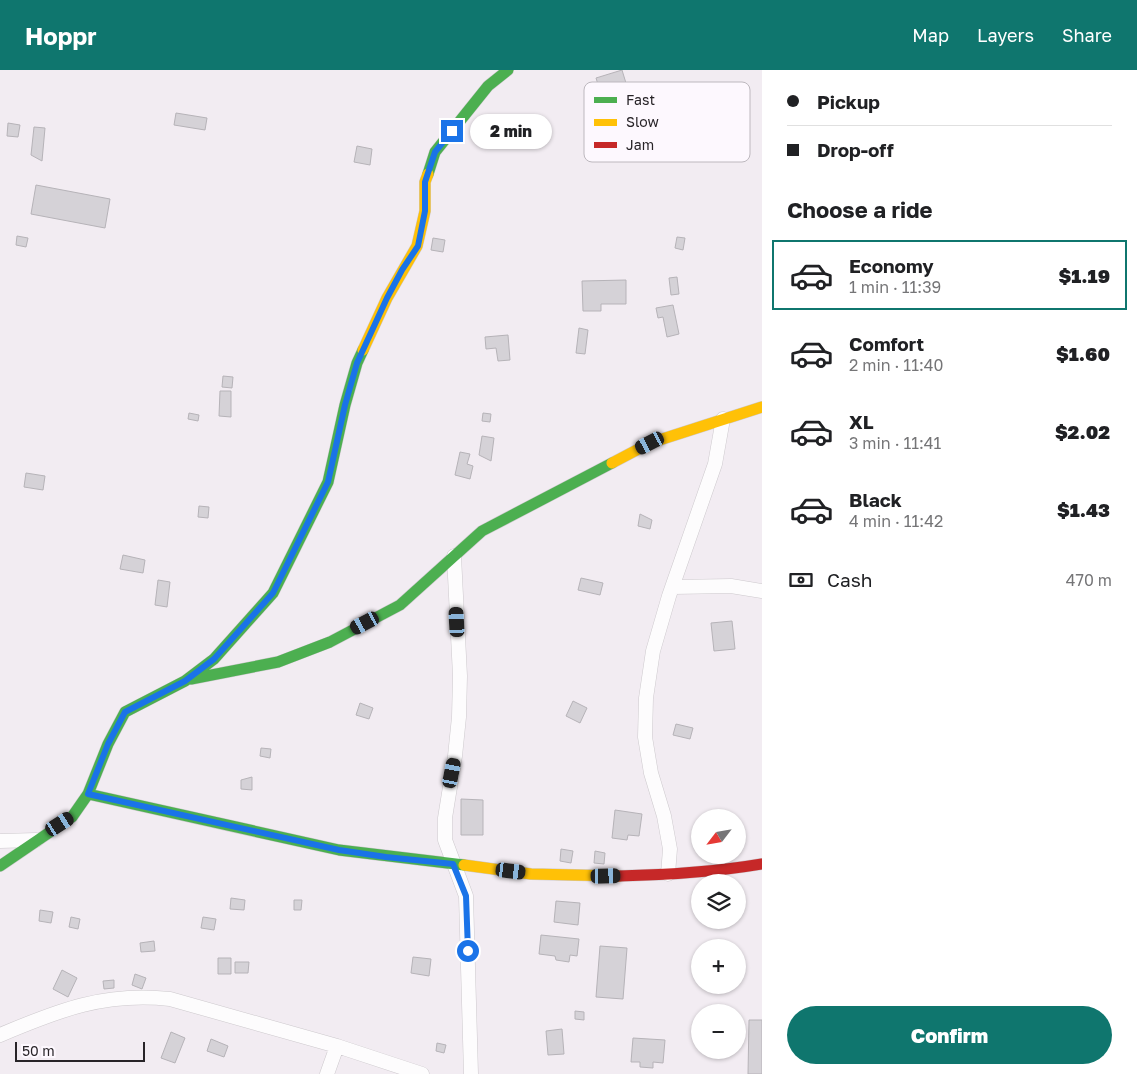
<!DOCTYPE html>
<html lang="en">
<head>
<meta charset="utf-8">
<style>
	:root { --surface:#fff; --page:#f6f6f6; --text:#202124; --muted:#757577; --line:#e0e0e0; --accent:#0f766e }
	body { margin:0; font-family:"Golos Text",sans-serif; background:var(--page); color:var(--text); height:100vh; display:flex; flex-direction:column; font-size:19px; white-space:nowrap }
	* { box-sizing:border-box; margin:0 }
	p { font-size:16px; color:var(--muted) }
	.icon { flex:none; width:28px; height:28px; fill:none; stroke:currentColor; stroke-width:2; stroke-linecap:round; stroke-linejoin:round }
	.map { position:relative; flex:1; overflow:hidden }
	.sheet { display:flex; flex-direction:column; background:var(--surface); width:375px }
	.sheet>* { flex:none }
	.banner { display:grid; align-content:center; height:110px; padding:0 25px; background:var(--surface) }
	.needle { width:32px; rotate:239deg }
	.tools { position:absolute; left:691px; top:739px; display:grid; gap:10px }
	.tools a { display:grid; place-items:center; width:55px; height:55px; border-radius:50%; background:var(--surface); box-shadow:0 1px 4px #0004; font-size:25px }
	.scale { position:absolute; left:15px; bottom:12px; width:130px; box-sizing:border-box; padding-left:5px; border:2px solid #282428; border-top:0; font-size:14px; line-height:18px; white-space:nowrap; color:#282428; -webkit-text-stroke:4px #fdf8fe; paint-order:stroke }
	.end { position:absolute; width:22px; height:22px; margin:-11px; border:6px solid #1a73e8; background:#fff; box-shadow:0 0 0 2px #fff }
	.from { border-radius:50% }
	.bubble { position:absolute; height:35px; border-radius:18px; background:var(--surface); box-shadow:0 1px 4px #0004; font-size:16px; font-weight:800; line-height:35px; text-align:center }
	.car { position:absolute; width:15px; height:30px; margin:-15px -8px; border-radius:6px; box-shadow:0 0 4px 1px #0007; background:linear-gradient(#222 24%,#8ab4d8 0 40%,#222 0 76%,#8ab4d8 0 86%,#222 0) }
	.banner b { display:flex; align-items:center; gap:18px; height:48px; font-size:19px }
	.banner b+b { border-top:1px solid var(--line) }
	.banner i { width:12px; height:12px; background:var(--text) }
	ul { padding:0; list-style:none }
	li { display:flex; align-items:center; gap:15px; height:70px; margin:0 10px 8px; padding:0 15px; border:2px solid transparent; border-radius:0px }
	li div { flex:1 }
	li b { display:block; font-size:19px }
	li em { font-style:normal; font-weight:800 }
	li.current { border-color:var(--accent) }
	li>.icon { width:45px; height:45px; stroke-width:1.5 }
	h2 { padding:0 25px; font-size:22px; line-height:60px }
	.pay { display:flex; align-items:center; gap:12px; height:55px; padding:0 25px; font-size:19px }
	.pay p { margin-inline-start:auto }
	.primary-button { display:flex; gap:10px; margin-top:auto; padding:10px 25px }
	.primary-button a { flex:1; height:58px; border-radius:30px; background:var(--accent); color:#fff; font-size:20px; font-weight:800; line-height:58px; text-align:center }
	header { display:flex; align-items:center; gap:30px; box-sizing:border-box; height:70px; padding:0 25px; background:var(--accent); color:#fff }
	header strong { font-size:24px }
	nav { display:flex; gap:28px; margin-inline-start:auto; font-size:18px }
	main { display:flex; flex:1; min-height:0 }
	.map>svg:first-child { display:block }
	.building { fill:#d5d2d7; stroke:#b6b3b8 }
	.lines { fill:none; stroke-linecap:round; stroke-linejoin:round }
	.street-casing { stroke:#cdc9cd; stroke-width:15 }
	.fast-casing { stroke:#cdc9cd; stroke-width:12 }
	.slow-casing { stroke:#cdc9cd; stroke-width:12 }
	.jam-casing { stroke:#cdc9cd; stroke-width:12 }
	.street { stroke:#fdfcfd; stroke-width:14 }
	.fast { stroke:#4caf50; stroke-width:11 }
	.slow { stroke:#ffc107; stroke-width:11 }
	.jam { stroke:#c62828; stroke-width:11 }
	.route { stroke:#1a73e8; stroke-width:6 }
	.key { fill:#fdf8fe; stroke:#bdb8be; stroke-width:1 }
	.key-label { font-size:14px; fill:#282428 }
</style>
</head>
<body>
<header>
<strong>Hoppr</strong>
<nav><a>Map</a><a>Layers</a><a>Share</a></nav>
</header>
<main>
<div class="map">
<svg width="762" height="1004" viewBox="0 0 762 1004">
	<rect width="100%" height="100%" fill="#f2ecf2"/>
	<path class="building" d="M622,0L636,46L610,53L596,8Z
		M176,43L207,48L205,60L174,55Z
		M8,53L20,55L18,67L7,66Z
		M34,57L45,58L42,91L31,85Z
		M357,76L372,79L370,95L354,92Z
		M36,115L110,129L105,158L31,144Z
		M17,166L28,168L26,177L16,175Z
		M677,167L685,168L683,180L675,178Z
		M433,168L445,170L443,182L431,180Z
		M677,207L679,224L671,225L669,208Z
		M626,210V234H601V241H583L582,211Z
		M673,235L679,264L667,267L663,247L658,248L656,238Z
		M579,258L588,260L585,284L576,283Z
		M508,265L510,290L498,291L496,278L486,279L485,267Z
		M223,306L233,307L232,318L222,317Z
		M220,321H231V347L219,346Z
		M189,343L199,345L198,351L188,349Z
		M483,343L491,344L490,352L482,351Z
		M482,366L494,368L491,391L479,385Z
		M460,382L470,384L467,394L473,396L470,409L455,405Z
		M26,403L45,406L43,420L24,417Z
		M199,436L209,437L208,448L198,447Z
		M640,444L652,450L650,459L638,456Z
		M123,485L145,490L143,503L120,499Z
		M581,508L603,513L600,525L578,520Z
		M158,510L170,512L167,537L155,535Z
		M732,551L735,579L714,581L711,553Z
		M573,631L587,638L580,653L566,646Z
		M360,633L373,638L369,649L356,645Z
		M676,654L693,658L690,669L673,665Z
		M261,678L271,679L270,688L260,686Z
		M252,707V720L241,719V710Z
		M461,729L483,730V765H461Z
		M615,740L642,744L639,766L628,765L627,770L612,768Z
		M561,779L573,781L571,793L560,791Z
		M595,781L605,783L604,794L594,793Z
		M231,828L245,830L244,840L230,839Z
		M294,830H302L301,840H294Z
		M556,831L580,833L578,855L554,852Z
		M40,840L53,842L51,853L39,851Z
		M71,847L80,849L78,859L69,857Z
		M203,847L216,849L214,860L201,858Z
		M541,865L579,869L577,886L570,885L569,892L556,890L555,886L539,884Z
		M154,871L155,881L141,882L140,873Z
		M600,876L627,878L623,929L596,927Z
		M413,887L431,889L429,906L411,903Z
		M218,888H231V904H218Z
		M235,892H249L248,903H235Z
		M62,900L77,908L68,927L53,919Z
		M135,904L146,908L142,919L132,915Z
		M114,910V918L104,919L103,911Z
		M575,941L584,942V950L575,949Z
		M749,950H762V1004H748Z
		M562,959L564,984L548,985L546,961Z
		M171,962L185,968L175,993L161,988Z
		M633,968L665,970L663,993L653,992V998L640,997V992H631Z
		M211,969L228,976L224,987L207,981Z
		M437,973L446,975L444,983L436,981Z"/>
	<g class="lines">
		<defs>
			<path id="street" d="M454,486L460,606L459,647L455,686L445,748V770L466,826L471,1004
				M673,517L731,516L762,521
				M0,771L36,770
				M668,804L670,779L664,746L651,703L645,667L646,628L653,581L669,526L715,394L723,349
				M0,965C59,940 105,922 170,929L337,976L422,1004
				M327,1004L337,976"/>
			<path id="fast" d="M428,104L435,82L488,16L508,0
				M191,609L278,592L330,572L400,535L482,461L612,393
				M88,724L339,780L464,795
				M0,796L72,747L88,724L108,674L125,642L185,611L214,589L273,523L328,412L345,335L357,293L363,280"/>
			<path id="slow" d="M363,280L387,228L417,176L425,141V112L428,104
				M612,393L650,373L762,337
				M464,795L531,804L619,806"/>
			<path id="jam" d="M619,806C667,805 715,802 762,794"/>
		</defs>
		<use href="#street" class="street-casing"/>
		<use href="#fast" class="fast-casing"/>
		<use href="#slow" class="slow-casing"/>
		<use href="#jam" class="jam-casing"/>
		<use href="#street" class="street"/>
		<use href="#fast" class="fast"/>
		<use href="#slow" class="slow"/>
		<use href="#jam" class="jam"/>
	</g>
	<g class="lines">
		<path class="route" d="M452,61L435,82L425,112V141L418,176L402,200L387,228L357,293L345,335L328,412L273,523L214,589L185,611L125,642L108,674L88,724L339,780L386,787L453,794L466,826L468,881"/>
	</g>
	<rect x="584" y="12" width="166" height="80" rx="8" class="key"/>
	<rect x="594" y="27" width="23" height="6" fill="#4caf50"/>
	<rect x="594" y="49" width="23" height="7" fill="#ffc107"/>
	<rect x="594" y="72" width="23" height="6" fill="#c62828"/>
	<g class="key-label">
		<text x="626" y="35">Fast</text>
		<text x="626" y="57">Slow</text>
		<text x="626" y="80">Jam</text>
	</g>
</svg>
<div class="tools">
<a><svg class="needle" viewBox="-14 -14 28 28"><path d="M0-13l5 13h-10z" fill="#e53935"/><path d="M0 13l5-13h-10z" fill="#757577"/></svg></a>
<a><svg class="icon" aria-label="layers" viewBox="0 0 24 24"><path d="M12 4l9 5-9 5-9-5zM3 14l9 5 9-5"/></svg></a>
<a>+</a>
<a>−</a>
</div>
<div class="scale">50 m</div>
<i class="end from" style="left:468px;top:881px"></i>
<i class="end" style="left:452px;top:61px"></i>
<div class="bubble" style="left:470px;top:44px;width:82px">2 min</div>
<i class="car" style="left:650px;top:373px;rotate:243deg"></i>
<i class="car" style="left:457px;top:552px;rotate:357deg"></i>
<i class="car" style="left:365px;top:553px;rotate:242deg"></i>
<i class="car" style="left:452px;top:703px;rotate:11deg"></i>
<i class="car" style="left:60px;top:754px;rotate:58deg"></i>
<i class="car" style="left:511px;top:801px;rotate:97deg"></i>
<i class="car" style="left:606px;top:806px;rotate:89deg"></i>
</div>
<section class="sheet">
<div class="banner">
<b><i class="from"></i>Pickup</b>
<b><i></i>Drop-off</b>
</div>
<h2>Choose a ride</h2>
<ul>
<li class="current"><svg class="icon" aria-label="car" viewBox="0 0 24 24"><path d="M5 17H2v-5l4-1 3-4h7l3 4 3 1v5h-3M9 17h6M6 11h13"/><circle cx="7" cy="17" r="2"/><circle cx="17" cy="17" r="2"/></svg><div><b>Economy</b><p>1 min · 11:39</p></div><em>$1.19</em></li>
<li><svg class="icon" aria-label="car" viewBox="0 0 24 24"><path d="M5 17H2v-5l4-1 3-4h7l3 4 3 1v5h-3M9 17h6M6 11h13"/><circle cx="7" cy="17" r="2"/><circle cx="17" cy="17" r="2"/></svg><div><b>Comfort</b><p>2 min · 11:40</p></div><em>$1.60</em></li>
<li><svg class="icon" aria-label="car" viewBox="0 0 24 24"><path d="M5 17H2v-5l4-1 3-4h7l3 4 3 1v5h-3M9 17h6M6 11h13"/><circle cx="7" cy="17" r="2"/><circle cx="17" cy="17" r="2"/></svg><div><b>XL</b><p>3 min · 11:41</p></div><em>$2.02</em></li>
<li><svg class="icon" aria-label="car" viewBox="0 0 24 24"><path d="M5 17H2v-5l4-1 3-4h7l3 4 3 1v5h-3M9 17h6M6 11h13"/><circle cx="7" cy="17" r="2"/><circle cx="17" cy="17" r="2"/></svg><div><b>Black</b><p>4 min · 11:42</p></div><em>$1.43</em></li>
</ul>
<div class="pay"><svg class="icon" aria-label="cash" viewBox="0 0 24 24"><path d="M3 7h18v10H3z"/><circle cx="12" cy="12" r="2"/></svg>Cash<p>470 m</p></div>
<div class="primary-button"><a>Confirm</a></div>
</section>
</main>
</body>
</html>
